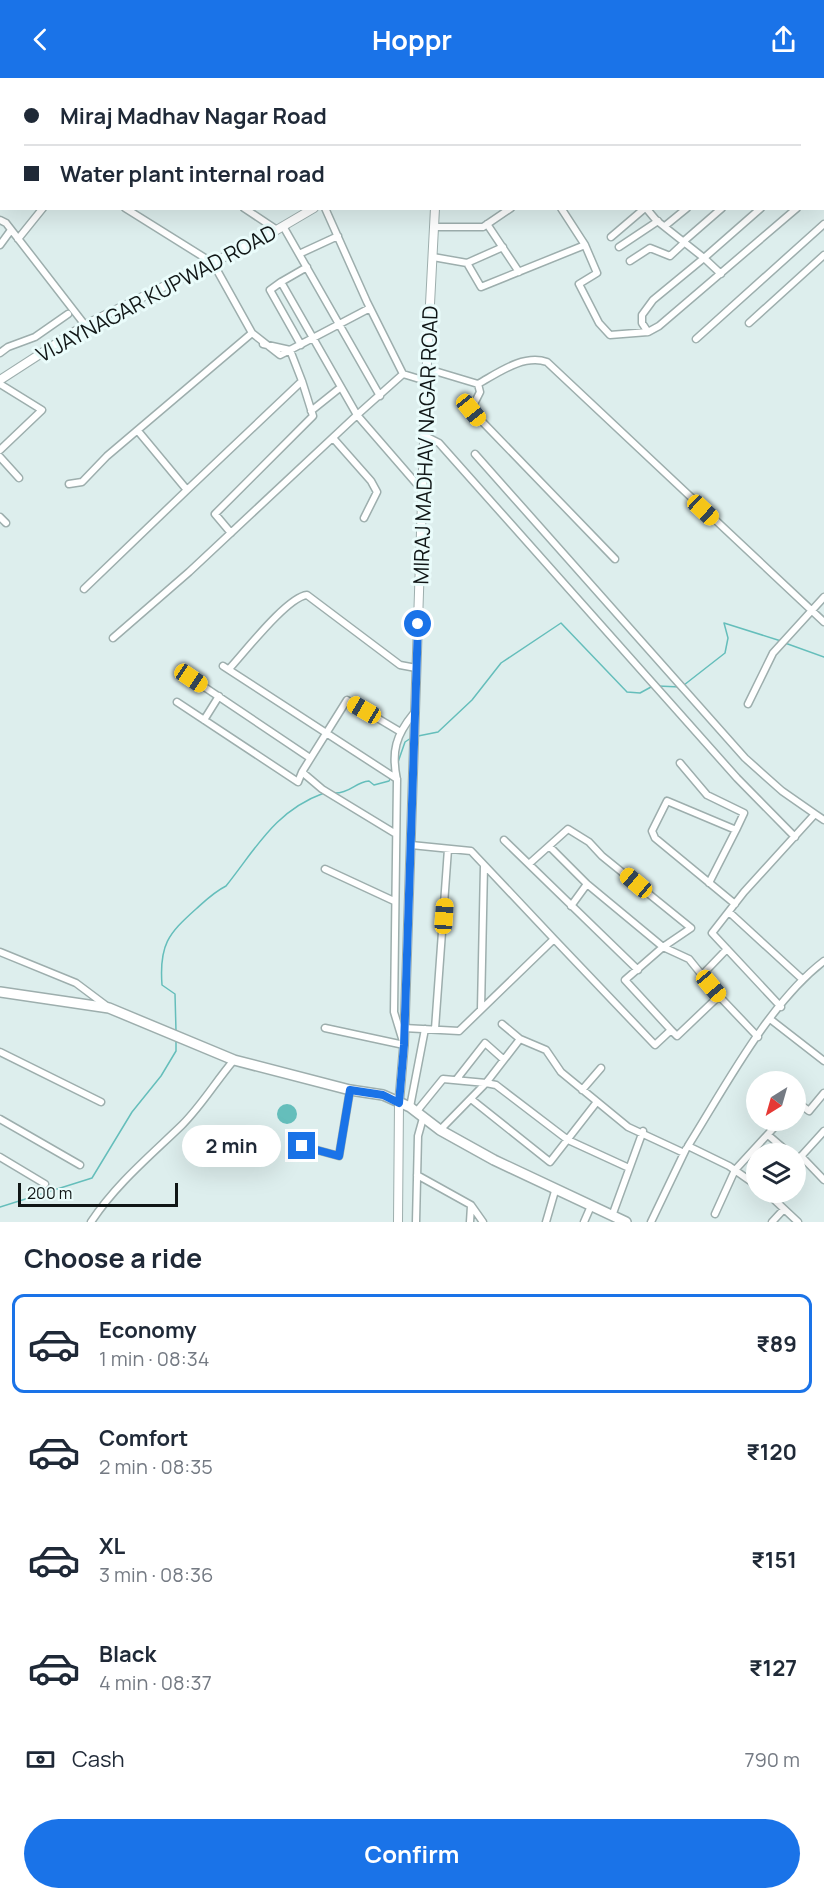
<!DOCTYPE html>
<html lang="en">
<head>
<meta charset="utf-8">
<style>
	:root { --surface:#fff; --page:#f6f6f7; --text:#1f2937; --muted:#747a83; --line:#e0e1e3; --accent:#1a73e8 }
	body { margin:0; font-family:Manrope,sans-serif; background:var(--page); color:var(--text); height:100vh; display:flex; flex-direction:column; font-size:22px; white-space:nowrap }
	* { box-sizing:border-box; margin:0 }
	p { font-size:20px; color:var(--muted) }
	.icon { flex:none; width:33px; height:33px; fill:none; stroke:currentColor; stroke-width:2; stroke-linecap:round; stroke-linejoin:round }
	.map { position:relative; height:1144px; overflow:hidden }
	.panel { display:flex; flex-direction:column; background:var(--surface); flex:1 }
	.panel>* { flex:none }
	.top-card { position:absolute; left:0px; top:0px; width:825px; height:132px; box-shadow:0 6px 24px #0002; display:grid; align-content:center; height:132px; padding:0 24px; background:var(--surface) }
	.needle { width:39px; rotate:217deg }
	.tools { position:absolute; left:746px; top:993px; display:grid; gap:12px }
	.tools a { display:grid; place-items:center; width:60px; height:60px; border-radius:50%; background:var(--surface); box-shadow:0 6px 24px #0002; font-size:30px }
	.scale { position:absolute; left:18px; bottom:15px; width:160px; box-sizing:border-box; padding-left:6px; border:3px solid #101616; border-top:0; font-size:16px; line-height:21px; white-space:nowrap; color:#101616; -webkit-text-stroke:4px #eafcfb; paint-order:stroke }
	.end { position:absolute; width:27px; height:27px; margin:-14px; border:8px solid #1a73e8; background:#fff; box-shadow:0 0 0 3px #fff }
	.from { border-radius:50% }
	.bubble { position:absolute; height:42px; border-radius:21px; background:var(--surface); box-shadow:0 6px 24px #0002; font-size:20px; font-weight:700; line-height:42px; text-align:center }
	.car { position:absolute; width:18px; height:36px; margin:-18px -9px; border-radius:8px; box-shadow:0 0 4px 2px #0007; background:linear-gradient(#f5c518 24%,#345 0 40%,#f5c518 0 76%,#345 0 86%,#f5c518 0) }
	.top-card b { display:flex; align-items:center; gap:21px; height:57px; font-size:22px }
	.top-card b+b { border-top:2px solid var(--line) }
	.top-card i { width:15px; height:15px; background:var(--text) }
	ul { padding:0; list-style:none }
	li { display:flex; align-items:center; gap:18px; height:99px; margin:0 12px 9px; padding:0 12px; border:3px solid transparent; border-radius:12px }
	li div { flex:1 }
	li b { display:block; font-size:22px }
	li em { font-style:normal; font-weight:700 }
	li.selected { border-color:var(--accent) }
	li>.icon { width:54px; height:54px; stroke-width:1.5 }
	h2 { padding:0 24px; font-size:27px; line-height:72px }
	.pay { display:flex; align-items:center; gap:15px; height:66px; padding:0 24px; font-size:22px }
	.pay p { margin-inline-start:auto }
	.button { display:flex; gap:12px; margin-top:auto; padding:12px 24px }
	.button a { flex:1; height:69px; border-radius:36px; background:var(--accent); color:#fff; font-size:24px; font-weight:700; line-height:69px; text-align:center }
	header { display:flex; justify-content:space-between; align-items:center; height:78px; padding:0 24px; background:var(--accent); color:#fff; font-size:27px; font-weight:700 }
	.map>svg:first-child { display:block }
	.water { fill:#65bebb }
	.lines { fill:none; stroke-linecap:round; stroke-linejoin:round }
	.stream { stroke:#65bebb; stroke-width:1.5 }
	.minor-casing { stroke:#9daead; stroke-width:9 }
	.tertiary-casing { stroke:#9daead; stroke-width:10 }
	.primary-casing { stroke:#9daead; stroke-width:12 }
	.minor { stroke:#fff; stroke-width:6 }
	.tertiary { stroke:#fff; stroke-width:8 }
	.primary { stroke:#fff; stroke-width:9 }
	.route { stroke:#1a73e8; stroke-width:8 }
	.labels { text-anchor:middle; dominant-baseline:central; stroke-width:6; stroke-linejoin:round; paint-order:stroke }
	.street-label { font-size:21px; fill:#101616; stroke:#eafcfb }
</style>
</head>
<body>
<header><svg class="icon" aria-label="back" viewBox="0 0 24 24"><path d="M15 5l-7 7 7 7"/></svg>Hoppr<svg class="icon" aria-label="share" viewBox="0 0 24 24"><path d="M12 15V3M7 8l5-5 5 5M5 13v7h14v-7"/></svg></header>
<div class="map">
<svg width="824" height="1144" viewBox="0 0 824 1144">
	<rect width="100%" height="100%" fill="#ddeeed"/>
	<path class="water" d="M277 1036a10 10 0 1 1 20 0a10 10 0 1 1-20 0Z"/>
	<g class="lines">
		<path class="stream" d="M785,565L824,579
			M684,607L725,575L728,560L724,545L781,563
			M658,608L680,609
			M418,658L438,654L472,622L501,585L561,545L627,614L640,615L651,609
			M397,687L405,664L411,660
			M335,715C351,715 355,704 369,703L374,707L389,703L391,699
			M176,953L175,916L162,907C159,867 168,856 196,831C206,822 214,814 226,808C257,769 275,733 324,715
			M0,1129L92,1100L132,1034L161,998L176,973V961"/>
		<defs>
			<path id="minor" d="M315,0L318,2
				M544,0L545,2
				M582,0L583,2
				M627,0L628,2
				M673,0L674,2
				M716,0L717,2
				M159,2L161,0
				M371,2V0
				M739,2L741,0
				M808,2L810,0
				M125,130L213,185L252,255L280,277L290,272L263,266
				M244,130L277,152
				M325,130L367,224L403,296
				M646,130L656,142L704,180L761,130
				M0,142L6,145L85,247
				M487,146L519,194
				M283,148L380,318
				M665,148L687,130
				M434,149H483L511,130
				M611,159L645,130
				M18,161L43,130
				M684,163L722,130
				M0,167L11,152
				M585,167L597,195L579,206L599,245L610,257L648,254L659,248L797,130
				M619,169L658,143
				M299,176L338,158
				M433,179L467,185L481,209L585,167L561,130
				M630,183L650,170L670,178L685,164
				M467,185L503,169
				M281,204L270,212L301,267
				M749,245L824,177
				M648,254L642,245V237L653,222L704,180L721,196
				M696,261L824,146
				M0,275L8,269L35,259L68,236
				M428,291L478,306C498,295 523,276 547,284L824,544
				M0,306L42,332L0,372
				M478,306L480,314L471,332L615,481
				M311,333L341,309
				M138,353L187,412L302,303L290,272L370,230
				M425,358L439,365L737,700L795,759
				M333,360L371,403L377,414L364,440
				M475,376L745,680L782,713L815,736L744,814L712,855L781,929
				M0,379L19,400
				M69,406L82,404L107,378L252,255
				M422,412L357,337L403,296L426,303
				M0,439L6,445
				M231,455L215,436L313,338L302,303
				M84,511L187,412
				M113,560L189,494L357,337L281,204L307,189
				M223,588L397,701
				M229,591C244,575 287,519 307,517L400,587L416,590
				M191,600L310,680
				M177,624L298,704L302,694L322,711L396,756
				M748,626L773,575L824,519
				M204,642L219,618
				M680,685L707,717L744,735L736,752
				M302,694L347,622L399,653
				M815,736L824,742
				M504,762L638,892
				M550,769L587,806L663,869L689,881L719,918
				M530,785L568,751L589,764L602,778L691,850L663,869L625,902L671,952
				M325,791L394,823
				M709,805L736,752L667,723L652,753L655,760L735,826
				M571,828L587,806
				M729,834L801,900
				M554,861L655,967L671,952L677,958L719,918L758,959
				M0,874L76,905L108,929
				M702,897L727,871
				M481,931L484,788
				M770,941L824,983
				M502,946L520,961L546,972L561,994L628,1049L684,1075
				M325,950L404,967L394,934L397,702C391,673 396,657 414,635
				M404,950L459,953L554,861L471,773L411,767
				M435,951L448,771
				M0,974L101,1024
				M456,1002L485,965L503,981
				M582,1012L601,990
				M471,1021L550,1084L596,1025
				M795,1027L797,1024L809,1033L824,1015
				M410,1029L425,951
				M417,1033L443,1001L486,1005L520,961
				M0,1041L80,1087
				M440,1052L486,1005L496,1007L568,1062L629,1090
				M768,1057L790,1076
				M302,1068L339,1078L350,1012
				M801,1078L824,1102
				M0,1079L45,1106
				M795,1085L824,1053
				M417,1097L471,1127L483,1144
				M756,1107L729,1088L688,1068C725,1009 769,925 824,883
				M766,1114L798,1144
				M715,1136L735,1092L781,1042
				M612,1138L643,1053
				M91,1144C116,1106 150,1078 182,1047C202,1027 216,1003 234,982
				M416,1144L418,1058L423,1040
				M470,1144L471,1128
				M546,1144L555,1113
				M584,1144L591,1128
				M651,1144L686,1071
				M772,1144L784,1131"/>
			<path id="tertiary" d="M440,2V0
				M522,2L524,0
				M0,302L85,247L263,160L314,130
				M398,1144L399,1025L404,967L426,303L435,130"/>
			<path id="primary" d="M0,914L109,930L234,982L350,1012L383,1017L410,1029L440,1052L494,1082L626,1144"/>
		</defs>
		<use href="#minor" class="minor-casing"/>
		<use href="#tertiary" class="tertiary-casing"/>
		<use href="#primary" class="primary-casing"/>
		<use href="#minor" class="minor"/>
		<use href="#tertiary" class="tertiary"/>
		<use href="#primary" class="primary"/>
	</g>
	<g class="lines">
		<path class="route" d="M302,1068L339,1078L350,1012L383,1017L399,1025L404,967L418,546"/>
	</g>
	<g class="labels">
		<g class="street-label">
			<text transform="translate(156 215) rotate(-28)">VIJAYNAGAR KUPWAD ROAD</text>
			<text transform="translate(425 367) rotate(-88)">MIRAJ MADHAV NAGAR ROAD</text>
		</g>
	</g>
</svg>
<div class="tools">
<a><svg class="needle" viewBox="-14 -14 28 28"><path d="M0-13l5 13h-10z" fill="#e53935"/><path d="M0 13l5-13h-10z" fill="#747a83"/></svg></a>
<a><svg class="icon" aria-label="layers" viewBox="0 0 24 24"><path d="M12 4l9 5-9 5-9-5zM3 14l9 5 9-5"/></svg></a>
</div>
<div class="scale">200 m</div>
<i class="end from" style="left:418px;top:546px"></i>
<i class="end" style="left:302px;top:1068px"></i>
<div class="bubble" style="left:182px;top:1047px;width:99px">2 min</div>
<i class="car" style="left:471px;top:332px;rotate:141deg"></i>
<i class="car" style="left:703px;top:432px;rotate:133deg"></i>
<i class="car" style="left:191px;top:600px;rotate:124deg"></i>
<i class="car" style="left:364px;top:632px;rotate:300deg"></i>
<i class="car" style="left:636px;top:805px;rotate:310deg"></i>
<i class="car" style="left:444px;top:838px;rotate:4deg"></i>
<i class="car" style="left:711px;top:908px;rotate:140deg"></i>
<div class="top-card">
<b><i class="from"></i>Miraj Madhav Nagar Road</b>
<b><i></i>Water plant internal road</b>
</div>
</div>
<section class="panel">
<h2>Choose a ride</h2>
<ul>
<li class="selected"><svg class="icon" aria-label="car" viewBox="0 0 24 24"><path d="M5 17H2v-5l4-1 3-4h7l3 4 3 1v5h-3M9 17h6M6 11h13"/><circle cx="7" cy="17" r="2"/><circle cx="17" cy="17" r="2"/></svg><div><b>Economy</b><p>1 min · 08:34</p></div><em>₹89</em></li>
<li><svg class="icon" aria-label="car" viewBox="0 0 24 24"><path d="M5 17H2v-5l4-1 3-4h7l3 4 3 1v5h-3M9 17h6M6 11h13"/><circle cx="7" cy="17" r="2"/><circle cx="17" cy="17" r="2"/></svg><div><b>Comfort</b><p>2 min · 08:35</p></div><em>₹120</em></li>
<li><svg class="icon" aria-label="car" viewBox="0 0 24 24"><path d="M5 17H2v-5l4-1 3-4h7l3 4 3 1v5h-3M9 17h6M6 11h13"/><circle cx="7" cy="17" r="2"/><circle cx="17" cy="17" r="2"/></svg><div><b>XL</b><p>3 min · 08:36</p></div><em>₹151</em></li>
<li><svg class="icon" aria-label="car" viewBox="0 0 24 24"><path d="M5 17H2v-5l4-1 3-4h7l3 4 3 1v5h-3M9 17h6M6 11h13"/><circle cx="7" cy="17" r="2"/><circle cx="17" cy="17" r="2"/></svg><div><b>Black</b><p>4 min · 08:37</p></div><em>₹127</em></li>
</ul>
<div class="pay"><svg class="icon" aria-label="cash" viewBox="0 0 24 24"><path d="M3 7h18v10H3z"/><circle cx="12" cy="12" r="2"/></svg>Cash<p>790 m</p></div>
<div class="button"><a>Confirm</a></div>
</section>
</body>
</html>
